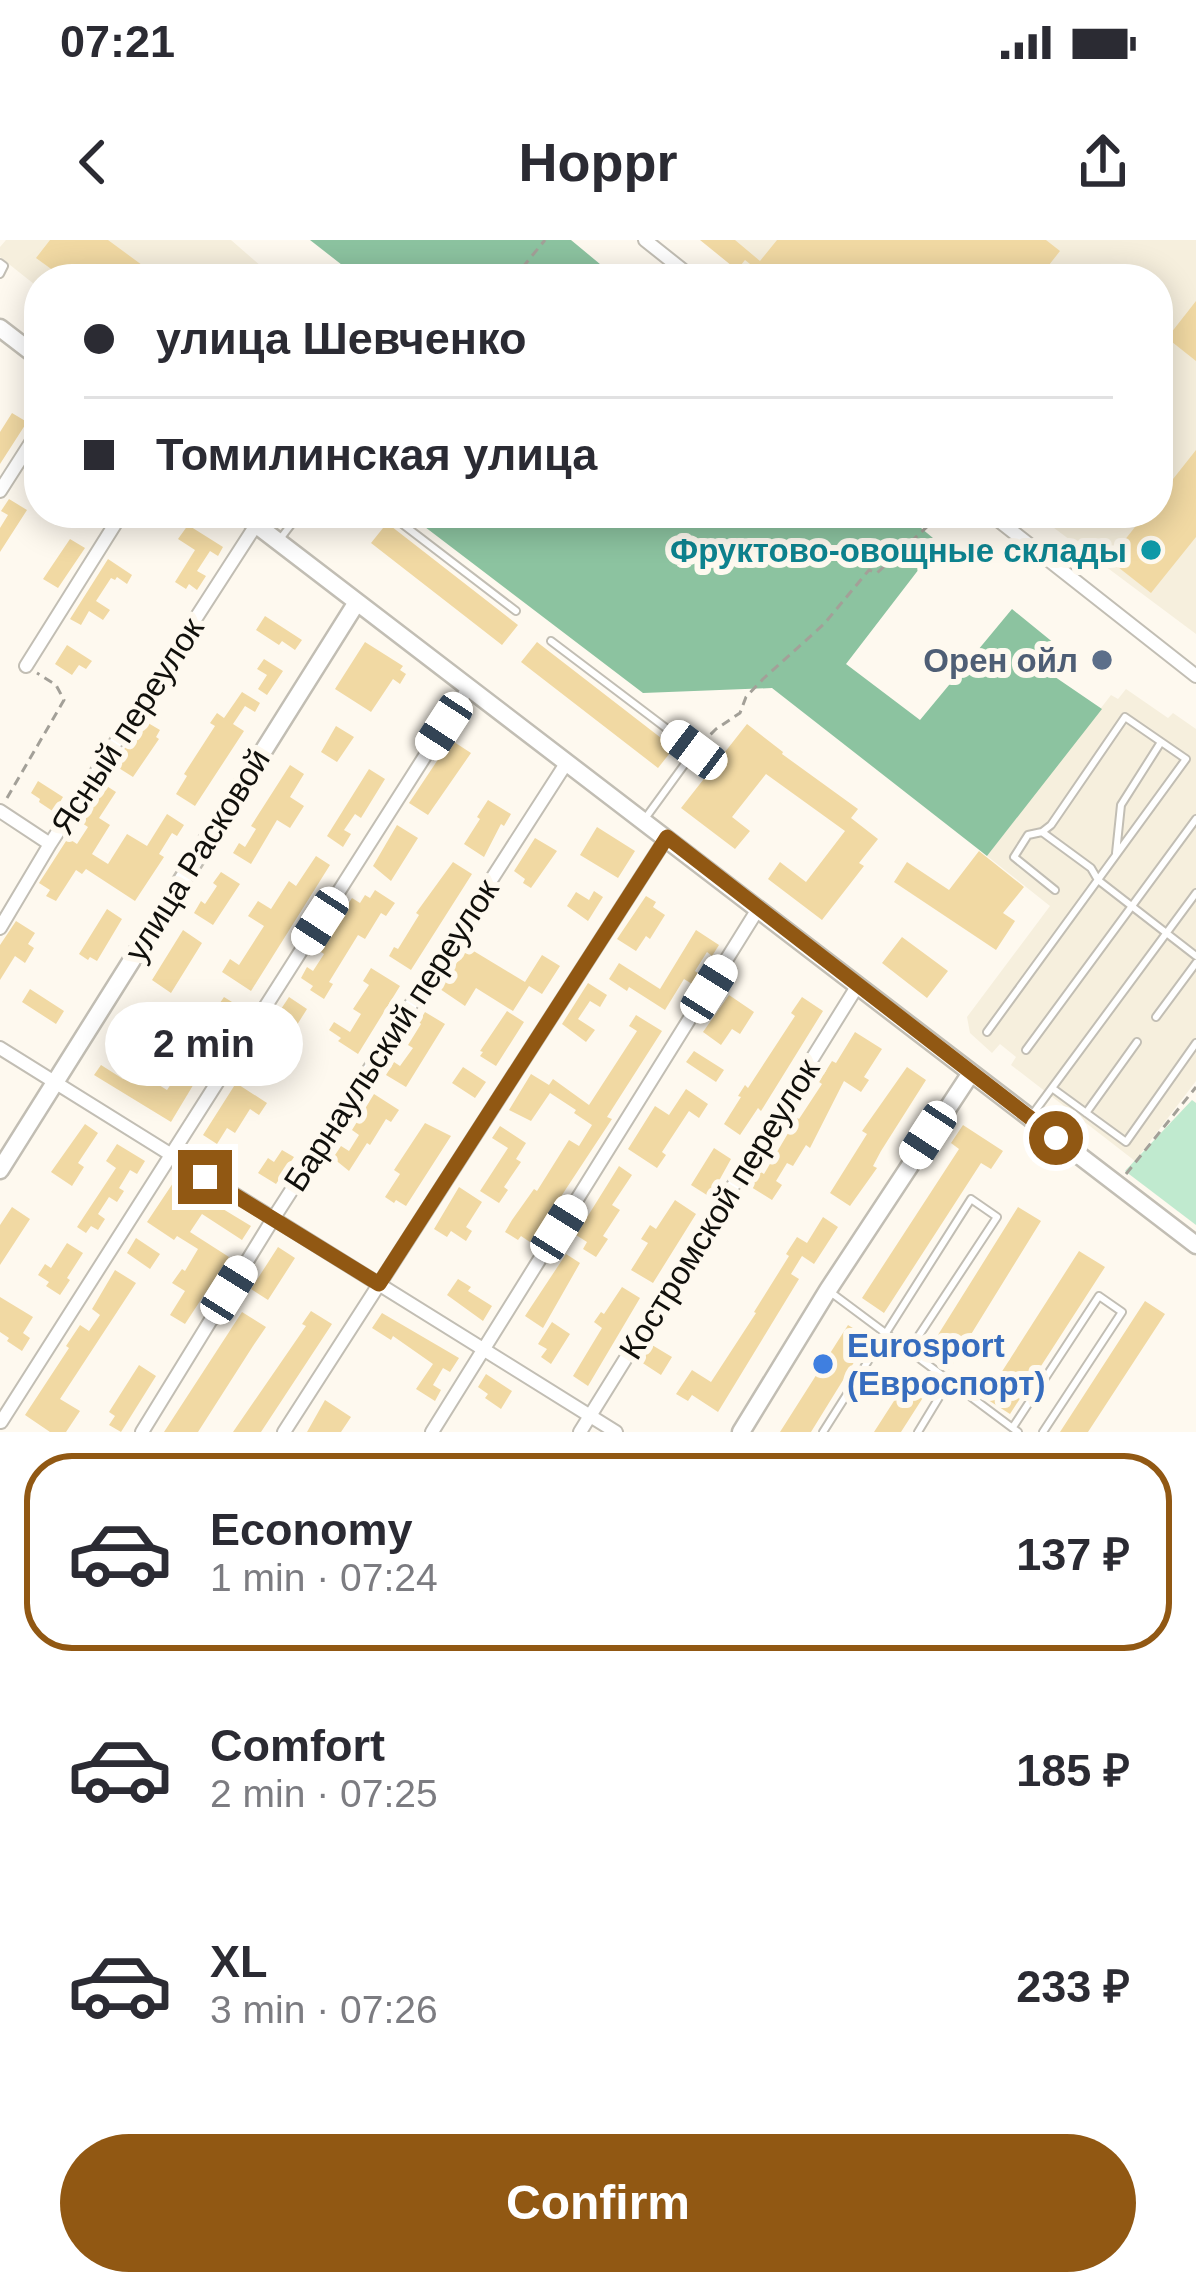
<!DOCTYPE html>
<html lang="en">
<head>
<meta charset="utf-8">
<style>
	:root { --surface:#fff; --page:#f2f2f3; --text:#2b2b33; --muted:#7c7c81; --line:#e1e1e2; --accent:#915813 }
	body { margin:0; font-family:Helvetica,sans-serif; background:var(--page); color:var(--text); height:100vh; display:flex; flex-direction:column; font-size:45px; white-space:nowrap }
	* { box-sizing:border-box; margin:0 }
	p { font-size:39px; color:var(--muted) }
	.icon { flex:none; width:66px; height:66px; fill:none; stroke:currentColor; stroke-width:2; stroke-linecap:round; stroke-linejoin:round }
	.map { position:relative; height:1192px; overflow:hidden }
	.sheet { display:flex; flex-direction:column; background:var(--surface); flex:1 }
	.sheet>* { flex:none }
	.guide { position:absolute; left:24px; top:24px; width:1149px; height:264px; border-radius:48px; box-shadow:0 6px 30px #0003; display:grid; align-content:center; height:264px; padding:0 60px; background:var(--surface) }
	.end { position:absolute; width:54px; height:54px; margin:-27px; border:15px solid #915813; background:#fff; box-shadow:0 0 0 6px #fff }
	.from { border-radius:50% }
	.bubble { position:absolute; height:84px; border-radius:42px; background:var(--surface); box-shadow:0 6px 30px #0003; font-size:39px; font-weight:700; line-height:84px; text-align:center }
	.car { position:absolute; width:36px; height:72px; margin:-36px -18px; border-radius:15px; box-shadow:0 0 9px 3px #0007; background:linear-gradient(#fff 24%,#345 0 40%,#fff 0 76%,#345 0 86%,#fff 0) }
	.guide b { display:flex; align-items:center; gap:42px; height:114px; font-size:45px }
	.guide b+b { border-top:3px solid var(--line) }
	.guide i { width:30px; height:30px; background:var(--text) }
	ul { padding:21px 0 0; list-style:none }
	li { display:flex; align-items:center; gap:36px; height:198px; margin:0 24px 18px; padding:0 36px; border:6px solid transparent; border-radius:48px }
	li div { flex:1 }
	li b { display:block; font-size:45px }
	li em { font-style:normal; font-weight:700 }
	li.selected { border-color:var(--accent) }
	li>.icon { width:108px; height:108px; stroke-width:1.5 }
	.action { display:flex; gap:24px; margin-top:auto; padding:24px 60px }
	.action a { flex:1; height:138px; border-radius:72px; background:var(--accent); color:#fff; font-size:48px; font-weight:700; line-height:138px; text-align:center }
	.status { display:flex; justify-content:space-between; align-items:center; height:84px; padding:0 60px; background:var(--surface); direction:ltr }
	.status svg { height:33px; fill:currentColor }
	header { display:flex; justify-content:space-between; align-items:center; height:156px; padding:0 60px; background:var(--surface); font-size:54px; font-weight:700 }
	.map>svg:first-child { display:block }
	.built { fill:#f6efdd }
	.green { fill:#c0eacf }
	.forest { fill:#8cc3a0 }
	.building { fill:#f1d9a3 }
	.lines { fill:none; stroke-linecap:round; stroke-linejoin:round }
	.lane-casing { stroke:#c2beb4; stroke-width:10 }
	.street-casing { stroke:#c2beb4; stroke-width:16 }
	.secondary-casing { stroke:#c2beb4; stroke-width:21 }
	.path { stroke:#a3a098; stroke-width:3; stroke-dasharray:9 6; stroke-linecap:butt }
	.lane { stroke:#fff; stroke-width:6 }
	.street { stroke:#fff; stroke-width:12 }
	.secondary { stroke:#fff; stroke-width:16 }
	.route { stroke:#915813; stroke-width:15 }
	.culture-dot { fill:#0f9aa8; stroke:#fef9ef; stroke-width:4.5 }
	.service-dot { fill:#5c6f8a; stroke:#fef9ef; stroke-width:4.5 }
	.shop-dot { fill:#3f7fe0; stroke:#fef9ef; stroke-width:4.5 }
	.labels { text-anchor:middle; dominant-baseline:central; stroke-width:12; stroke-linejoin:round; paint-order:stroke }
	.culture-label { font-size:33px; font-weight:bold; fill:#0d838f; stroke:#fef9ef; text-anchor:end }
	.service-label { font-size:33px; font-weight:bold; fill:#4e5e75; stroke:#fef9ef; text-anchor:end }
	.street-label { font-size:33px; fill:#11100c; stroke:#fef9ef }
	.shop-label { font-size:33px; font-weight:bold; fill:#366cbe; stroke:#fef9ef; text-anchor:start }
</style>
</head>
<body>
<div class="status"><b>07:21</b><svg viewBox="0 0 49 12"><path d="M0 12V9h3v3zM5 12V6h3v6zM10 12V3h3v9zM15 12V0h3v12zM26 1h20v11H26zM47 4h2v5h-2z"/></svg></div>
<header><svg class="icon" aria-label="back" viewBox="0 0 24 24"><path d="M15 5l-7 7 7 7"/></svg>Hoppr<svg class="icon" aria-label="share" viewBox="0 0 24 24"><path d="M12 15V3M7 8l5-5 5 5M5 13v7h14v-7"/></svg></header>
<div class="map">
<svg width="1196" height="1192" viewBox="0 0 1196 1192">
	<rect width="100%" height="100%" fill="#fef9ef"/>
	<path class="built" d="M6,0H231L270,34L266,39H39V48L0,17V7Z
		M702,0H1196V394L1034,273H1158V39H749Z
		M1126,449L1168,478L1173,473L1196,489V841L1135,921L1011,825L1016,817L1000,804L992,813L970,793L967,777L1050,666L987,616L1111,455L1118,459Z"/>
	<path class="green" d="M1192,860L1196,863V985L1125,931Z"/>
	<path class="forest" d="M310,0H571L618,39H360Z
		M436,273H903L939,303L846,424L920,480L1012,369L1055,404L1039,426L1102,469L987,616L772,448L643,453L425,287Z"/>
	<path class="building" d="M50,0H108L161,39H65L36,18Z
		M700,0H735L760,21L777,0H1046L1060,11L1038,39H769L745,20L737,30Z
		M1196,61V121L1167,98Z
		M12,173L27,182L0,224V192Z
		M1196,210V297L1151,353L1109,320L1146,273H1158V258Z
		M9,259L27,270L0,312V288L8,275L1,271Z
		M387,283L518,385L502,405L371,303Z
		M188,285L223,307L218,316L210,311L197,331L206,336L197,350L189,344L186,349L175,342L195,310L178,299Z
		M70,299L85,308L58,348L43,339Z
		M108,319L132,335L127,344L117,337L115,340L111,338L96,361L110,370L103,380L89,371L81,385L70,379Z
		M265,376L302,400L295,410L282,401L279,405L256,390Z
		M365,402L403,426L400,430L406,434L400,444L393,439L371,472L335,449Z
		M537,402L674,508L658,528L521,422Z
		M67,405L92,421L86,429L79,425L72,435L55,424Z
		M264,419L283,431L267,455L258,449L267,435L257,429Z
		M242,452L260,463L255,472L245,466L233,484L244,491L195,566L176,554L187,536L184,534L215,486L210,483L217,473L224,478Z
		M143,480L160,490L156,497L159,499L133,537L114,525Z
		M747,484L783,512L782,514L858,569L851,578L878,599L859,623L864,626L822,680L768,639L780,622L806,642L845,591L766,534L732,577L750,591L735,609L681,568Z
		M336,486L354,497L337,522L321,512Z
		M451,500L471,513L428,575L409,563Z
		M290,525L304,534L290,557L304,566L290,588L277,580L251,624L233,613L239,603L245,607L256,589L251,586Z
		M369,529L385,539L361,578L355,574L344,590L351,594L343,607L327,596Z
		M38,541L63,557L54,572L39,562L40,559L31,553Z
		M102,543L116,552L99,578L110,585L92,614L108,624L127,594L147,606L167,574L184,585L177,596L172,593L159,614L164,617L135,661L86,629L82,634L76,630L56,661L46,656L50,650L39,643L68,598L77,604L88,587L79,581Z
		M488,560L511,574L504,586L501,584L484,617L464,604L480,579L477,577Z
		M397,585L418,598L391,641L373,626Z
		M597,587L635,611L618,638L580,615Z
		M535,598L557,611L531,648L523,643L525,639L514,631Z
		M979,611L1024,647L1003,673L1015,681L996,710L894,642L907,622L949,650Z
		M316,616L330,625L251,751L222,732L230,719L239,725L264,686L248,676L258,661L271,669L289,641L296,646Z
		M453,622L472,634L411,730L389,716L394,707L398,709L419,675L416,673Z
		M221,632L240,644L213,685L194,673L201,661L205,664L217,646L213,643Z
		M375,650L395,663L386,676L381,673L365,699L358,695L329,742L333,744L324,759L310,750L313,746L301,738L307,727L313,731L324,714L318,710L352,658L360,663L365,655L370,658Z
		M594,651L603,657L588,681L567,666L576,652L589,660Z
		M646,656L656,662L653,667L665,675L650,699L646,696L636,711L617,699Z
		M107,669L122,679L97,721L90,717L88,720L79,714Z
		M16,681L35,693L28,704L34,708L25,723L15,716L0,740V705Z
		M183,690L202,703L171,753L152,740Z
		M696,690L719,705L712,716L707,712L695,731L699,734L692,744L684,739L665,770L629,747L627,751L609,739L619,723L660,749Z
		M902,697L948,731L927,758L882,723Z
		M467,707L525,742L542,715L560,726L542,754L529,746L513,771L476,748L465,766L440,749Z
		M371,728L400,746L358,814L338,801L341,798L329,790L334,782L350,792L361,774L353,769L369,745L363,741Z
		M588,743L607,755L600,767L590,761L578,779L595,790L586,802L562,784Z
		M30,749L64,771L56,784L22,762Z
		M729,755L754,772L740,794L732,789L721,805L703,792Z
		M224,757L240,767L171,882L94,835L101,825L123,839L130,827L167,850L181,829L177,826Z
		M289,757L307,769L290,796L294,799L287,811L280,807L264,836L246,825L254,813L258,816L269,799L264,796L272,785L281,791L291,775L281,769Z
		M802,757L823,771L761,871L758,868L740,895L724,884L741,857L738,856L745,845L748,848L795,776L791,773Z
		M507,771L524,782L496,826L480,816L483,812L480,811Z
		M425,772L445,784L406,847L386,835L394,822L400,826L413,808L408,805L421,784L419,782Z
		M636,775L662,791L607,877L612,879L537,993L530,1002L521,996L518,1000L505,992L512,980L534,949L537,951L569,900L579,906L592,885L574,873L576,870L550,853L531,881L509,870L531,834L549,845L553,839L589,865L637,791L629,786Z
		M143,784L162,796L158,802L162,804L154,818L131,803Z
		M855,792L882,809L864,837L869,840L861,852L844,841L810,908L806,905L793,926L787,923L776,941L782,945L772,960L751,947L761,932L764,934L797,878L799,879L822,844L819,842L832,821L836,823Z
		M694,811L724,830L716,842L686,822Z
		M463,827L486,842L475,858L452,843Z
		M907,827L926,840L881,911L873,926L877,928L850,966L830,953L867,894L862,891Z
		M236,843L267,863L259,875L250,869L235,893L227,888L217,904L203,895Z
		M686,849L708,864L699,878L689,871L662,912L666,915L657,928L628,909L655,866L669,875Z
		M374,854L399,870L391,882L386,879L370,905L367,903L349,931L333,918L341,906L349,911L359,895L352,890Z
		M425,883L451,896L406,966L396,960L394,963L385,957L400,934L394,930Z
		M85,884L98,893L78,923L84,927L72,946L51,932Z
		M963,885L1003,911L991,929L981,923L884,1073L862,1058L959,909L951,903Z
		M500,886L526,903L516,919L521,922L504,947L508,950L499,963L480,951L508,908L492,898Z
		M117,904L145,921L137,934L130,930L119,948L124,951L117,962L109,957L98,974L105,979L98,990L91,986L86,993L77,987L116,928L106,921Z
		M714,908L731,919L710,957L691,945Z
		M282,910L294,917L276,944L258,933L268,918L274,922Z
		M619,926L632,935L612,965L620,970L603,996L608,999L596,1017L583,1009L587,1002L576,995Z
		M175,940L251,986L242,1000L202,974L190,992L229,1017L185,1084L170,1075L185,1051L172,1043L182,1029L185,1031L198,1009L177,996L174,1000L147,982Z
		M459,947L482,962L466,987L472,991L466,1001L451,991L447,997L434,989Z
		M675,960L696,974L653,1043L631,1030L648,1003L641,999L650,985L656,989Z
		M12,967L30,979L0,1025V985Z
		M1018,967L1041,981L949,1130L926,1114Z
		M823,977L838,987L814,1024L802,1016L791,1034L799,1039L718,1172L692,1155L688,1161L676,1154L692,1130L711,1142L756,1073L754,1072L789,1016L786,1014L797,997L807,1003Z
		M136,998L160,1014L150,1029L127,1013Z
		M67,1003L83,1013L67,1038L70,1040L60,1055L46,1046L49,1042L38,1035L45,1024L51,1028Z
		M278,1007L295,1018L268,1060L251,1049Z
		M1079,1011L1105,1027L1010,1174L985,1158Z
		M566,1014L580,1023L543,1088L525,1076Z
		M115,1030L136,1043L60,1159L80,1171L66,1192H50L25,1175L69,1108L66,1106L80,1085L89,1091L100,1075L92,1069Z
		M458,1039L471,1047L468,1051L492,1066L483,1081L447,1055Z
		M622,1047L640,1058L588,1146L573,1136L602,1088L594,1082L601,1072L604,1074Z
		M0,1057L33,1077L23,1093L30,1098L22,1111L7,1101L9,1098L0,1092Z
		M1145,1061L1165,1074L1088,1192H1060Z
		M311,1071L332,1084L261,1192H233L306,1086L302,1084Z
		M242,1072L266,1087L253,1106L198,1192H164Z
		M382,1073L459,1118L450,1132L443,1128L433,1145L441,1150L435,1161L416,1149L433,1124L393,1096L391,1100L372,1088Z
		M552,1082L570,1094L551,1124L541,1117L547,1109L538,1104Z
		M848,1085L869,1098L811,1192H780Z
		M652,1105L672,1117L661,1135L641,1122Z
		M139,1125L156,1136L121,1192L109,1185L115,1176L109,1172Z
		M912,1133L931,1145L901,1192H874Z
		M486,1134L512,1151L501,1169L485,1158L488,1154L478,1147Z
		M325,1160L351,1177L341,1192H307Z"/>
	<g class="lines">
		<defs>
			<path id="lane" d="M0,23L4,26L0,34
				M388,273L516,371
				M407,287L418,273
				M280,299L300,273
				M551,401L695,510L644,580
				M1116,613L1121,565L1161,502
				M1055,650L1014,617L1028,595L1042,592L1091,628L1098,640L1196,716
				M1156,777L1196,723
				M987,792L1186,519L1125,477L1051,585L1042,592
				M1026,810L1196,579
				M1052,848L1126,902L1196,803
				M1086,873L1137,802
				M1032,875L1196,653
				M829,1051L1018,1192
				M1013,1187L1099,1056L1122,1072L1043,1192
				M823,1192L971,959L997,977L910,1109
				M918,1192L949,1141"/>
			<path id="street" d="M645,0L694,39
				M0,251L39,190
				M989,273L1196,436
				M26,426L122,273
				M0,571L50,604
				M0,688L50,604L256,285
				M0,808L616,1192
				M1,1182L469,447
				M142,1192L273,979L567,522
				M284,1192L667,597
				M432,1192L758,669
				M580,1192L858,745"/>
			<path id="secondary" d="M0,88L39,118
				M241,273L1196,1005
				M0,930L357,362
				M741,1192L828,1050L971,833"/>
		</defs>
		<use href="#lane" class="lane-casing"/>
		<use href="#street" class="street-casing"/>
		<use href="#secondary" class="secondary-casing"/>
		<path class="path" d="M513,39L545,0
			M700,505L716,489L740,473L746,457L763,439L824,384L869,330L877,333L942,273
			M7,558L64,460L56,445L37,433
			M1126,934L1196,847"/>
		<use href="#lane" class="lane"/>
		<use href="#street" class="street"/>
		<use href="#secondary" class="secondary"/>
	</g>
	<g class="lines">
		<path class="route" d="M205,937L379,1044L667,597L1056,898"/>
	</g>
	<circle class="culture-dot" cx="1151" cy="310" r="12"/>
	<circle class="service-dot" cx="1102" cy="420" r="12"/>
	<circle class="shop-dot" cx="823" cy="1124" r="12"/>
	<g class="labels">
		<g class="culture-label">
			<text x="1127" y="310">Фруктово-овощные склады</text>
		</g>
		<g class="service-label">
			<text x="1078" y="420">Орен ойл</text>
		</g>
		<g class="street-label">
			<text transform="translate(127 486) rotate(-57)">Ясный переулок</text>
			<text transform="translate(197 615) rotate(-58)">улица Расковой</text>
			<text transform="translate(391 795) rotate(-57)">Барнаульский переулок</text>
			<text transform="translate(719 969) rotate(-58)">Костромской переулок</text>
		</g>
		<g class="shop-label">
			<text x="847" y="1105">Eurosport<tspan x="847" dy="38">(Евроспорт)</tspan></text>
		</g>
	</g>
</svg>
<i class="end from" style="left:1056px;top:898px"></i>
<i class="end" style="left:205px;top:937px"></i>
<div class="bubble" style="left:105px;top:762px;width:198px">2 min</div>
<i class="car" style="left:444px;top:486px;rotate:213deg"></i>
<i class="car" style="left:694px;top:510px;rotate:307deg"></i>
<i class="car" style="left:320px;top:681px;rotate:213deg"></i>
<i class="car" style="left:709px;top:749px;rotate:32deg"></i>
<i class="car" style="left:928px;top:895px;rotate:213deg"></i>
<i class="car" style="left:559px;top:989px;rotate:32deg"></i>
<i class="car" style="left:229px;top:1050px;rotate:32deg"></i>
<div class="guide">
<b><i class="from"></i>улица Шевченко</b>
<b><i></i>Томилинская улица</b>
</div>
</div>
<section class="sheet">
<ul>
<li class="selected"><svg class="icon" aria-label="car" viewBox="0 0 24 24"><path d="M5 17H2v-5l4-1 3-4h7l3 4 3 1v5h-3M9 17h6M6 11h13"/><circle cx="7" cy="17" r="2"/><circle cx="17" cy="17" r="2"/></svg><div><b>Economy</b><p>1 min · 07:24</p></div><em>137 ₽</em></li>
<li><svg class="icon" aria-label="car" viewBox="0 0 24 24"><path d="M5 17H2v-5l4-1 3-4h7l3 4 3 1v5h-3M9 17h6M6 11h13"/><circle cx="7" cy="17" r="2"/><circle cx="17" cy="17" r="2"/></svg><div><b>Comfort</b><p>2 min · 07:25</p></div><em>185 ₽</em></li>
<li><svg class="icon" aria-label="car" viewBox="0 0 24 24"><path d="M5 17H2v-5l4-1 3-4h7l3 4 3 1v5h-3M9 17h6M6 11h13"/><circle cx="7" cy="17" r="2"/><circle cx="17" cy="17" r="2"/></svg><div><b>XL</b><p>3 min · 07:26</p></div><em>233 ₽</em></li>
</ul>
<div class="action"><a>Confirm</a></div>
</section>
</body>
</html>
